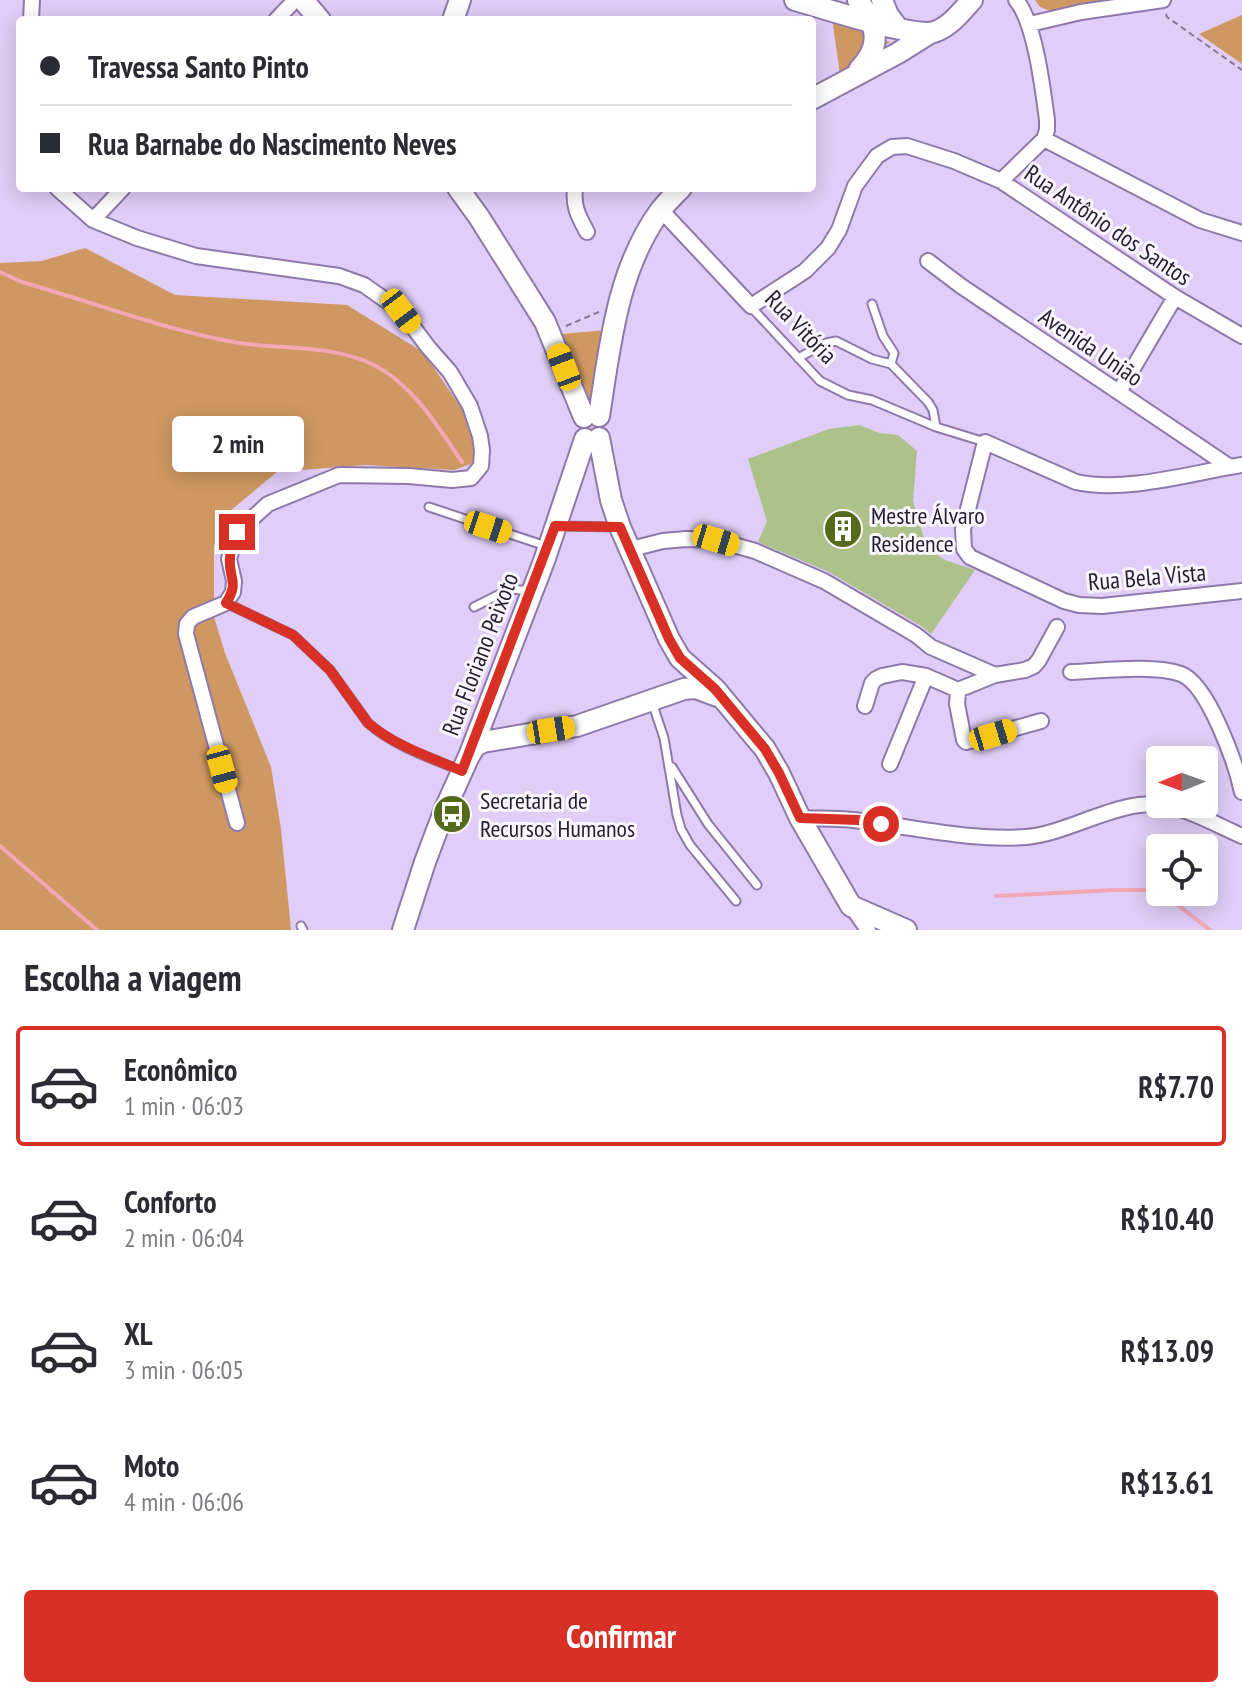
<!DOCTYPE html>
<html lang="pt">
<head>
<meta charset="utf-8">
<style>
	:root { --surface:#fff; --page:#f2f2f3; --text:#2b2b33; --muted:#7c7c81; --line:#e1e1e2; --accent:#d93025 }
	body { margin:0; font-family:"PT Sans Narrow",sans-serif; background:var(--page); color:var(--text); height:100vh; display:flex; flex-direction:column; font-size:30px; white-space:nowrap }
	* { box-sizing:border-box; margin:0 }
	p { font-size:26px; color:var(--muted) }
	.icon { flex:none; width:44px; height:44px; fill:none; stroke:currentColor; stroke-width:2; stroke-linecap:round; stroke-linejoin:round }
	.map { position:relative; height:930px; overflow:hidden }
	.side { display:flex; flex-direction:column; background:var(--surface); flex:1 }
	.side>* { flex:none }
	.guide { position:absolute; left:16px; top:16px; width:800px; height:176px; border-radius:8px; box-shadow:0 4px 20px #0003; display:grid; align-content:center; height:176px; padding:0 24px; background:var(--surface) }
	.needle { width:52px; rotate:269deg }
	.fabs { position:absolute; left:1146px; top:746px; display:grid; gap:16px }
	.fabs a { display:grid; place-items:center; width:72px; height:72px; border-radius:8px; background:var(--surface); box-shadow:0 4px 20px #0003; font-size:40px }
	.end { position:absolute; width:36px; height:36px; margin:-18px; border:10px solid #d93025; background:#fff; box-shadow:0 0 0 4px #fff }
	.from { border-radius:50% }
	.bubble { position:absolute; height:56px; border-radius:8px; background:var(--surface); box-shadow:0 4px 20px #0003; font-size:26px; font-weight:700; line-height:56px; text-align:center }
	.car { position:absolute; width:24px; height:48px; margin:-24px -12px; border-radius:10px; box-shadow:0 0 6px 2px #0007; background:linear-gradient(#f5c518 24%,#345 0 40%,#f5c518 0 76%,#345 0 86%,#f5c518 0) }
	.guide b { display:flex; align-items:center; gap:28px; height:76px; font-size:30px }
	.guide b+b { border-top:2px solid var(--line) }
	.guide i { width:20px; height:20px; background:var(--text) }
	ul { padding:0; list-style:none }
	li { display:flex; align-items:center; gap:24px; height:120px; margin:0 16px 12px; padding:0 8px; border:4px solid transparent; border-radius:8px }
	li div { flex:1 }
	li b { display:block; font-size:30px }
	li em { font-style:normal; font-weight:700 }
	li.on { border-color:var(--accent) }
	li>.icon { width:72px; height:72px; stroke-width:1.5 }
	h2 { padding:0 24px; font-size:36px; line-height:96px }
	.cta { display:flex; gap:16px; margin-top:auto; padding:16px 24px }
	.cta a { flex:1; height:92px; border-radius:8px; background:var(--accent); color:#fff; font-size:32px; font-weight:700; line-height:92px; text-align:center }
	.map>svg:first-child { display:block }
	.green { fill:#cf9862 }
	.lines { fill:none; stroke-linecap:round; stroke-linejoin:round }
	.stream { stroke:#f2a6b6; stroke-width:4 }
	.building { fill:#adc18b }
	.lane-casing { stroke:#8f79aa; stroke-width:11 }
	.street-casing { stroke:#8f79aa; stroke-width:18 }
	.secondary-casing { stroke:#8f79aa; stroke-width:24 }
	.path { stroke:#837594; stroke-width:2; stroke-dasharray:6 4; stroke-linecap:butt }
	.lane { stroke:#fff; stroke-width:7 }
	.street { stroke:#fff; stroke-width:14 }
	.secondary { stroke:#fff; stroke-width:20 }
	.route { stroke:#d93025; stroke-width:10 }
	.labels { text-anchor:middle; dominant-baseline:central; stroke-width:6; stroke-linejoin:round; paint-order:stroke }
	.street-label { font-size:24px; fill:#261d30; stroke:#f9f7fd }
	.poi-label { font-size:24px; fill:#261d30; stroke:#f9f7fd; text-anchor:start }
</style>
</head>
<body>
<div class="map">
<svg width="1242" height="930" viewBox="0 0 1242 930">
	<rect width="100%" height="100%" fill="#e0cef8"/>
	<path class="green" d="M1035,0H1110L1053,12L1040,7Z
		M1242,15V64L1199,34Z
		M832,18L890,42L840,75Z
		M85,248L175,295L347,305L423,352L475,428L478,447L471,464L454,470L365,465L277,472L224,516L214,546V617L225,653L271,767L281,829L291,930H0V263L42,261Z
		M607,330L600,405L587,404L581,393L561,334Z"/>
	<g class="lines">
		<path class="stream" d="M0,272L22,282C92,302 162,329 234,342C279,350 330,344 372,364C412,383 438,427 462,462
			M0,846L97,930
			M996,896L1115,890H1148L1165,895L1210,930"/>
	</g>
	<path class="building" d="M859,425L880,433L898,435L917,451L913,501L927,548L945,560L975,570L931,634L921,626L829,572L758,542L767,521L748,459L829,429Z"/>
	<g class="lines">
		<defs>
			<path id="lane" d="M872,304L883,336L894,353L891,364
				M751,307L820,381L848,395L872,400L936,427L985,442
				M798,358L826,343L836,341L872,359L891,364L928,402L933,410L936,427
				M429,507L546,546
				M559,526L618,527
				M226,603L293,635L330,670L368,723C394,746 428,757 460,770
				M474,607L510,589L531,591
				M652,702L664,738L677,815L681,829L690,845L736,901
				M672,767L708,824L757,885
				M301,926L303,930"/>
			<path id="street" d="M1016,0C1035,22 1043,90 1047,120V130L1044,139L1200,220L1242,233
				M31,20L32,0
				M276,20L295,0
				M1030,24L1081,12L1163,0
				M1001,181L1044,139
				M57,188L93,220L137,238L196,256L339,276L364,285L401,311L428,347L450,372L470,406L480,436L482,450L481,466L471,478L452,480L409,476L339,475L268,504L237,532L229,559L234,581L233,592L226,603L193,617L187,624L186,634L237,823
				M575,188C573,207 578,215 587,232
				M661,210L751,306L805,271L828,248L839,230L855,186L877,156L892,147L907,146L954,161L1001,181L1175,297L1242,336
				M93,220L123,188
				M928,261L961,286L1230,467
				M1119,392L1175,297
				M1242,465C1191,473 1126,493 1076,482L985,442L963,529L964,549L970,557L1064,601L1079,605L1102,606L1242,591
				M631,549L663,541L686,539L716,540L755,551L824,581L916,635L931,647L995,675
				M1071,672C1102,671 1153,664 1181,674C1208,684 1236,764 1242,792
				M958,690L957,704L964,740L966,742L1041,721
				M865,706L872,683L876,679L882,676L902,672L926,676L958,690L995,675L1025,670L1034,666L1039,660L1057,627
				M890,764L926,676
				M800,818C820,819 841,818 861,821C915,827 970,841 1026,837C1072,833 1122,796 1168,806C1193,811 1219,826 1242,836
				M852,907L868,930"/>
			<path id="secondary" d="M303,0L320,20
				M795,0C820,7 914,38 934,32C950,27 962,11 972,0
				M858,0C877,27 883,44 859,70
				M882,0L888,15L898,28
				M453,20L460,0
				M812,99L898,53L930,33
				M458,188L479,217L545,322L584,417
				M599,416C610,346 617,270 660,211C666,203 674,195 681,188
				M599,438L611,500L620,527L669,639L680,658L715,689L765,749L779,773L800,818L851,906L906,930
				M469,756L475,746L483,742L577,726L684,689L696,688L717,696
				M403,930L425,862L445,809L469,756L544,561L585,439"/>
		</defs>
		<use href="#lane" class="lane-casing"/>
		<use href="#street" class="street-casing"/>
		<use href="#secondary" class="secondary-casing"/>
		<path class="path" d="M1166,14L1167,17L1242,70
			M566,326L601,311"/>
		<use href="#lane" class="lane"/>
		<use href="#street" class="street"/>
		<use href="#secondary" class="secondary"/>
	</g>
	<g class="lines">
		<path class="route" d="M237,532C234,540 230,550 230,558C228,579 240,581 226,603L293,635L330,670L368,723C395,746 430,757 462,771L555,526L620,527L669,639L680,658L715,689L765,749L779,773L800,818L858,820L881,824"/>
	</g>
	<defs>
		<symbol id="building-disc" viewBox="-11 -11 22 22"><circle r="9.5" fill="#536a1a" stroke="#f9f7fd"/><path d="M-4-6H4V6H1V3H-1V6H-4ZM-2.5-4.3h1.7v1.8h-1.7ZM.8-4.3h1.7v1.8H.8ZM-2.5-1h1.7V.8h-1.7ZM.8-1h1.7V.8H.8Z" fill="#fff"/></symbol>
		<symbol id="bus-disc" viewBox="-11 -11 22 22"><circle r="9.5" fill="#536a1a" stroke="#f9f7fd"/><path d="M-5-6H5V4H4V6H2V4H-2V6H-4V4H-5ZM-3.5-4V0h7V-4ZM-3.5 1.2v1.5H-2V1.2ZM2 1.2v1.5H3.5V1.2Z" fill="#fff"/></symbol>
	</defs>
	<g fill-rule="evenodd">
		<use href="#building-disc" x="821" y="507" width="44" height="44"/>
		<use href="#bus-disc" x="430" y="792" width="44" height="44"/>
	</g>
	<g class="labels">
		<g class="street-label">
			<text transform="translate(1108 225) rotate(34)">Rua Antônio dos Santos</text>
			<text transform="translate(801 327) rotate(46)">Rua Vitória</text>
			<text transform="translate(1091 347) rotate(34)">Avenida União</text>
			<text transform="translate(1147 577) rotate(-5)">Rua Bela Vista</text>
			<text transform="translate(480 654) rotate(-69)">Rua Floriano Peixoto</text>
		</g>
		<g class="poi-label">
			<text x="871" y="515">Mestre Álvaro<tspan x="871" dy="28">Residence</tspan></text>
			<text x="480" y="800">Secretaria de<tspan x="480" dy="28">Recursos Humanos</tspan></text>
		</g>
	</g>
</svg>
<div class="fabs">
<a><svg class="needle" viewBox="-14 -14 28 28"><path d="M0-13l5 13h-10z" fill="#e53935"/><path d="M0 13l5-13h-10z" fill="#7c7c81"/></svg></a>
<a><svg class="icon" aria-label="locate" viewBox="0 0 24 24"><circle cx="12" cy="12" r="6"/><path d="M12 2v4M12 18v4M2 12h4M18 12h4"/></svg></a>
</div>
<i class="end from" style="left:881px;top:824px"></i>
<i class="end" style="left:237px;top:532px"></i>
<div class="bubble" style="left:172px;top:416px;width:132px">2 min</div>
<i class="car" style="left:401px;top:311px;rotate:143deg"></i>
<i class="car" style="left:564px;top:367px;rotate:339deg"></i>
<i class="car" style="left:488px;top:527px;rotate:108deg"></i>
<i class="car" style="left:716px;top:540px;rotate:107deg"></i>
<i class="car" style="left:551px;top:730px;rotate:81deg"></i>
<i class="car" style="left:993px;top:735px;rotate:73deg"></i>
<i class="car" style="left:222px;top:769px;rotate:165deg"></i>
<div class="guide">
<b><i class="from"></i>Travessa Santo Pinto</b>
<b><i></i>Rua Barnabe do Nascimento Neves</b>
</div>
</div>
<section class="side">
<h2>Escolha a viagem</h2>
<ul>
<li class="on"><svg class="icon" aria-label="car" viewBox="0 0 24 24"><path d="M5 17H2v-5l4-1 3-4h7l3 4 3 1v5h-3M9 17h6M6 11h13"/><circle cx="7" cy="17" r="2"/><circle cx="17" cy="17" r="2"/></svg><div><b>Econômico</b><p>1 min · 06:03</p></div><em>R$7.70</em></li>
<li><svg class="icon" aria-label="car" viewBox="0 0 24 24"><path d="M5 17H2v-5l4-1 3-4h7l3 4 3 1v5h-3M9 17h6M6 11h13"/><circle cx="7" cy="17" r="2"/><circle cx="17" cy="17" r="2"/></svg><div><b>Conforto</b><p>2 min · 06:04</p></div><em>R$10.40</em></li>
<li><svg class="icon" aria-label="car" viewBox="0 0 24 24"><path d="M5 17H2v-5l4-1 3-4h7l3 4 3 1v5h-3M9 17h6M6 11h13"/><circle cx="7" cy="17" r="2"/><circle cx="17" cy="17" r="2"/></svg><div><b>XL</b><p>3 min · 06:05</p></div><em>R$13.09</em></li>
<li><svg class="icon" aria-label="car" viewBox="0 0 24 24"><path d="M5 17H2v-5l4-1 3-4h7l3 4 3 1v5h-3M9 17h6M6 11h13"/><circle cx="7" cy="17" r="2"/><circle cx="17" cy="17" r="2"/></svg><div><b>Moto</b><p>4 min · 06:06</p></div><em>R$13.61</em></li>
</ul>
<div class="cta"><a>Confirmar</a></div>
</section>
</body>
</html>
